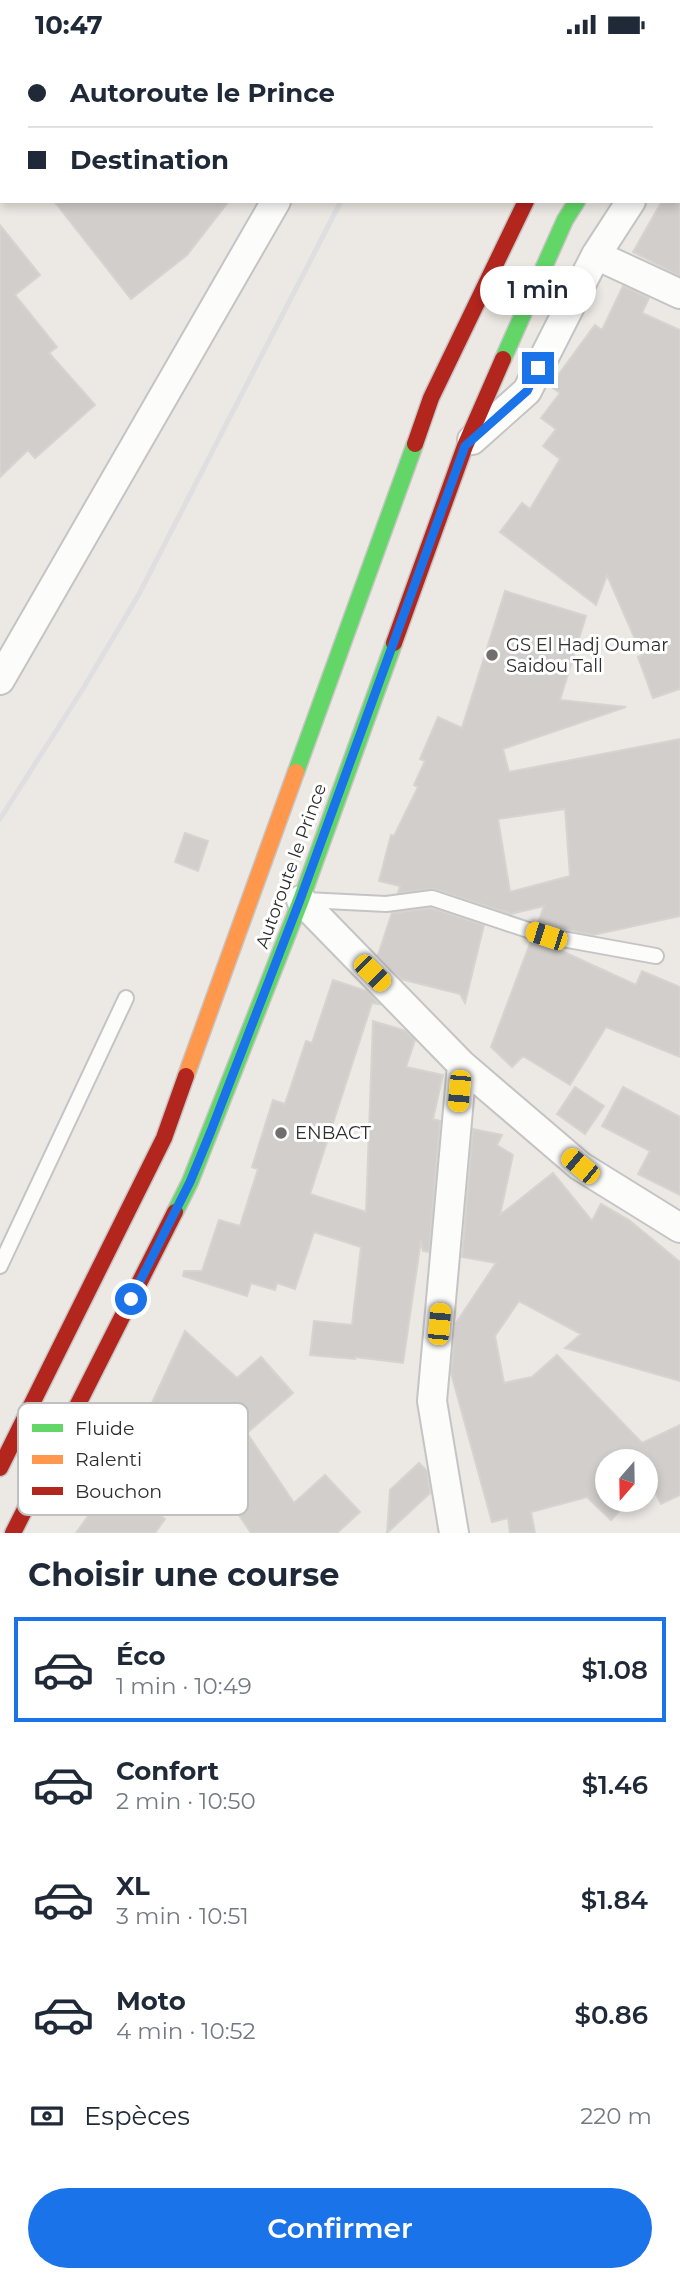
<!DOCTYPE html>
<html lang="fr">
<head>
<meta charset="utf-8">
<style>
	:root { --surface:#fff; --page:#f2f2f3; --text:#1f2937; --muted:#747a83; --line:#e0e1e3; --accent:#1a73e8 }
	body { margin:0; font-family:Montserrat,sans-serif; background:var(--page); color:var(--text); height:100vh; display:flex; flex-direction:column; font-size:26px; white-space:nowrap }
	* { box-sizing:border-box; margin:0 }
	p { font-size:23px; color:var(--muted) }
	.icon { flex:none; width:38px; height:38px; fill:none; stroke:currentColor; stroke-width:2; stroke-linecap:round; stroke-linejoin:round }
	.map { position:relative; height:1484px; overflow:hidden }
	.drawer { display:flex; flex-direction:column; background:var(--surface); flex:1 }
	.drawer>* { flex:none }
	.top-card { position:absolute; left:0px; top:0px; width:681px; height:154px; box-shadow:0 4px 10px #0003; display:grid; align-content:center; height:154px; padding:0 28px; background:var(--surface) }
	.needle { width:46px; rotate:200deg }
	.buttons { position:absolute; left:595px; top:1400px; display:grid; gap:14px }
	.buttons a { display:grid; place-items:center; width:63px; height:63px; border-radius:50%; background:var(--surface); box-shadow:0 4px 10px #0003; font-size:35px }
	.end { position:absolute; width:32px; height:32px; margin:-16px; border:9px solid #1a73e8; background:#fff; box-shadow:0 0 0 4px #fff }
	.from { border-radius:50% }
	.bubble { position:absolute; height:49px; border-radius:24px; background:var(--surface); box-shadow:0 4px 10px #0003; font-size:23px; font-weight:600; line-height:49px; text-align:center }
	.car { position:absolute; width:21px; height:42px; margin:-21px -10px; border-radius:9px; box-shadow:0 0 5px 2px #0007; background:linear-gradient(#f5c518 24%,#345 0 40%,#f5c518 0 76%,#345 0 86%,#f5c518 0) }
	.top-card b { display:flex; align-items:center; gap:24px; height:66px; font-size:26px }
	.top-card b+b { border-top:2px solid var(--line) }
	.top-card i { width:18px; height:18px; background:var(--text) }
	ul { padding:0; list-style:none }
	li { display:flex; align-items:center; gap:21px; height:105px; margin:0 14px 10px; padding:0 14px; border:4px solid transparent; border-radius:0px }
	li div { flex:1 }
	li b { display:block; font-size:26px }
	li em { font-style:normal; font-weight:600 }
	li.on { border-color:var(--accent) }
	li>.icon { width:63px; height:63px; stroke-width:1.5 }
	h2 { padding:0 28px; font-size:32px; line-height:84px }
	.pay { display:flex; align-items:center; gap:18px; height:77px; padding:0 28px; font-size:26px }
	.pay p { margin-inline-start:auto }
	.action { display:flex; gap:14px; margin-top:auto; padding:14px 28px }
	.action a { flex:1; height:80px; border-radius:42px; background:var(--accent); color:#fff; font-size:28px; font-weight:600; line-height:80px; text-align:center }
	.status { display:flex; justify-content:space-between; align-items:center; height:49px; padding:0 35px; background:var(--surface); direction:ltr }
	.status svg { height:19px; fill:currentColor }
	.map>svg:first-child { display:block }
	.building { fill:#d1cecb; stroke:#d7d4d0; stroke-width:2; fill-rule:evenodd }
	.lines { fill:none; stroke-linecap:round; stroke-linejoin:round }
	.lane-casing { stroke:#c5c4c5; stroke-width:18 }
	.street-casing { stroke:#c5c4c5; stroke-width:32 }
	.fast-casing { stroke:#c6c5c4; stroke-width:19 }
	.slow-casing { stroke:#c6c5c4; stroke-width:19 }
	.jam-casing { stroke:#c6c5c4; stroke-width:19 }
	.lane { stroke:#fcfcfb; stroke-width:14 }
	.street { stroke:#fcfcfb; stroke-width:28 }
	.fast { stroke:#63d668; stroke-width:16 }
	.slow { stroke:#ff974d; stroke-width:16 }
	.jam { stroke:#b3261e; stroke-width:16 }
	.rail { stroke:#dfdfe1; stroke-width:5 }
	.route { stroke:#1a73e8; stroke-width:9 }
	.poi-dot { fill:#706f6e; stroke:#fff; stroke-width:2.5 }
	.labels { text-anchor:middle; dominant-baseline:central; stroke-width:6; stroke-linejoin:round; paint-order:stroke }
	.poi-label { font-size:18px; fill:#2e2e2e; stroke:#fff; text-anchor:start }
	.street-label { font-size:18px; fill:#2e2e2e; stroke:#fff }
	.key { fill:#fff; stroke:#c0c0c0; stroke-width:2 }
	.key-label { font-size:19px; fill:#2e2e2e }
</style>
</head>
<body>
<div class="status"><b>10:47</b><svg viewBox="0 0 49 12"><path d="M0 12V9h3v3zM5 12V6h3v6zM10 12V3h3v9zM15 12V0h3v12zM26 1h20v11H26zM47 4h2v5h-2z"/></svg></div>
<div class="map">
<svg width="680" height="1484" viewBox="0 0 680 1484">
	<rect width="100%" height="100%" fill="#ece8e4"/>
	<path class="building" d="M54,152H229L187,206L131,250Z
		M662,152H680V227L633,203Z
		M0,176L40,226L15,246L57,298L49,304L95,356L35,409L28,401L0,428Z
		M623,237L649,249L642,264L680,281V640L653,649L638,608L642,606L607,526L596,556L500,483L522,454L530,460L560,410L543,397L556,380L541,369L560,344L550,337L595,276L602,281Z
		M505,542L586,567L560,651L626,658L503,700L509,723L680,690V867L593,886L538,874L544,857L511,865L434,840L398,844L400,837L379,832L391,786L394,787L418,738L414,736L425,712L420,710L438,668L462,679ZM565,760L570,827L510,843L498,770Z
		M185,784L208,792L198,822L175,813Z
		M431,859L484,876L465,954L460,945L401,930L378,906L392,864Z
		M531,892L553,898L636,936L642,922L680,938V1008L606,978L570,1036L523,1007L512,1018L491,998Z
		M333,931L367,942L379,955L372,954L310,1145L366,1163L373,972L406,982L415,991L406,1018L443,1026L433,1070L440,1072L429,1203L423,1202L421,1191L403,1314L355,1308V1310L310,1306L314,1272L352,1276L361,1198L314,1183L295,1240L277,1234L275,1241L251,1234L247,1247L183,1227L184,1222H202L219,1171L240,1177L258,1120L252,1118L273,1051L285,1055L306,992L312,994Z
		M575,1038L604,1057L585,1085L557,1065Z
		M623,1038L680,1068V1146L638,1125L650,1102L602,1077Z
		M473,1080L502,1086L497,1096L513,1106L500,1166L553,1124L592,1172L601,1155L629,1171L680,1213V1332L565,1299L581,1285L519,1252L495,1287L504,1334L532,1328L557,1306L642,1394L680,1376V1446L661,1455L649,1431L646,1434V1412H607V1451H630L611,1471L587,1448L531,1463L535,1484H510L508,1469L492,1473L451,1324L456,1274L496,1214L462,1208Z
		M185,1282L237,1329L261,1308L293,1344L247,1384L294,1454L325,1426L360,1463L337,1484H251L201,1410L172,1396L132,1445L165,1470L155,1484H76L95,1457L87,1450L133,1395Z
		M419,1414L427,1422L430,1444L387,1484L390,1441Z"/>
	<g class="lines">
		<defs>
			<path id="lane" d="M306,851L386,855L432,849L546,887L656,907
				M0,1217L126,949"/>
			<path id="street" d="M362,2L363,0
				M468,2L469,0
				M679,76L680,75
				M596,206L680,245
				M472,391L527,342L596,206L631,152
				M0,631L276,152
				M301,851L462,1016L580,1117L680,1179
				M454,1484L432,1352L462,1016"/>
			<path id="fast" d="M615,2L616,0
				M675,2L676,0
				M503,310L565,171L577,152
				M296,723L415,395
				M175,1163L190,1133L301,851L394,594"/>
			<path id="slow" d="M186,1027L296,723"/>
			<path id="jam" d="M415,395L431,349L526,152
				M394,594L465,397L503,310
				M0,1419L164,1089L186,1027
				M13,1484L175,1163"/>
		</defs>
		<use href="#lane" class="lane-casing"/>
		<use href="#street" class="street-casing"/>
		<use href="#fast" class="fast-casing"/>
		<use href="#slow" class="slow-casing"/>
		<use href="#jam" class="jam-casing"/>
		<use href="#lane" class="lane"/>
		<use href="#street" class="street"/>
		<use href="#fast" class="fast"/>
		<use href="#slow" class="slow"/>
		<use href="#jam" class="jam"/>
		<path class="rail" d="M419,2L420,0
			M0,770L84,638L139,545L341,152"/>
	</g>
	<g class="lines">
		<path class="route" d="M131,1250L190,1133L211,1082L300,851L465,397L527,342L538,319"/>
	</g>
	<g class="poi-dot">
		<circle cx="492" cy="606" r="7"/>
		<circle cx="281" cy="1084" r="7"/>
	</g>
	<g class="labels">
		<g class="poi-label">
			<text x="506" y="596">GS El Hadj Oumar<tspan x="506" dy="21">Saidou Tall</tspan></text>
			<text x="295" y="1084">ENBACT</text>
		</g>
		<g class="street-label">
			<text transform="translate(291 817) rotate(-70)">Autoroute le Prince</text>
		</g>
	</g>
	<rect x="18" y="1354" width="230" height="112" rx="10" class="key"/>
	<rect x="32" y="1375" width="31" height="8" fill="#63d668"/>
	<rect x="32" y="1406" width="31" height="9" fill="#ff974d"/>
	<rect x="32" y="1438" width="31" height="8" fill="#b3261e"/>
	<g class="key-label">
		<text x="75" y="1386">Fluide</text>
		<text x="75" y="1417">Ralenti</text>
		<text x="75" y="1449">Bouchon</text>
	</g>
</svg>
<div class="buttons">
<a><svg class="needle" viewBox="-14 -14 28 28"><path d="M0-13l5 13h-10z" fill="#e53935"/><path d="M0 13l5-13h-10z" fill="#747a83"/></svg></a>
</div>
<i class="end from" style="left:131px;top:1250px"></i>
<i class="end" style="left:538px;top:319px"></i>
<div class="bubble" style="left:480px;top:217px;width:116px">1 min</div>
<i class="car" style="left:546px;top:887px;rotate:288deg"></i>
<i class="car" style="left:372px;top:924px;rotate:135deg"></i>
<i class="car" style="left:459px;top:1042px;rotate:185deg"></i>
<i class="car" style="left:580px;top:1117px;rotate:310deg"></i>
<i class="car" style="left:439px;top:1275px;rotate:5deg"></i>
<div class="top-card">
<b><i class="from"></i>Autoroute le Prince</b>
<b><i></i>Destination</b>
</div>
</div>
<section class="drawer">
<h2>Choisir une course</h2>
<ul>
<li class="on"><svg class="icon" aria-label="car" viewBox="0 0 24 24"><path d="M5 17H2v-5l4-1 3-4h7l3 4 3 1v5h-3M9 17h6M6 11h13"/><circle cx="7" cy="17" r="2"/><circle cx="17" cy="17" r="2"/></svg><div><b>Éco</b><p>1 min · 10:49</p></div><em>$1.08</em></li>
<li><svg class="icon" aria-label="car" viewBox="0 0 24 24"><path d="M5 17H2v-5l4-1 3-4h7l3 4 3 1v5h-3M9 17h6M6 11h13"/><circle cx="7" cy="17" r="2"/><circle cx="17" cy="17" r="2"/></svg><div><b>Confort</b><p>2 min · 10:50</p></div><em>$1.46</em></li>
<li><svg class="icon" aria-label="car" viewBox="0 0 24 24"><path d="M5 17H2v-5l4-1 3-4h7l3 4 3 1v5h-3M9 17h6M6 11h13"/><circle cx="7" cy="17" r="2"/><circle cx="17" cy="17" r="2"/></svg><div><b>XL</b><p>3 min · 10:51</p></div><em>$1.84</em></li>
<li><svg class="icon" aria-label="car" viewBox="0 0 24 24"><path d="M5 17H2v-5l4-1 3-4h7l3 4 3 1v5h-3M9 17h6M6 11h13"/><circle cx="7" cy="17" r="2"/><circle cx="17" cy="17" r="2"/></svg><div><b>Moto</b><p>4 min · 10:52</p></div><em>$0.86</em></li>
</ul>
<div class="pay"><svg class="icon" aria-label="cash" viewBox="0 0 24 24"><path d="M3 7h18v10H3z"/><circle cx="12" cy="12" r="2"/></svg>Espèces<p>220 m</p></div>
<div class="action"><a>Confirmer</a></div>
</section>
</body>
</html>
